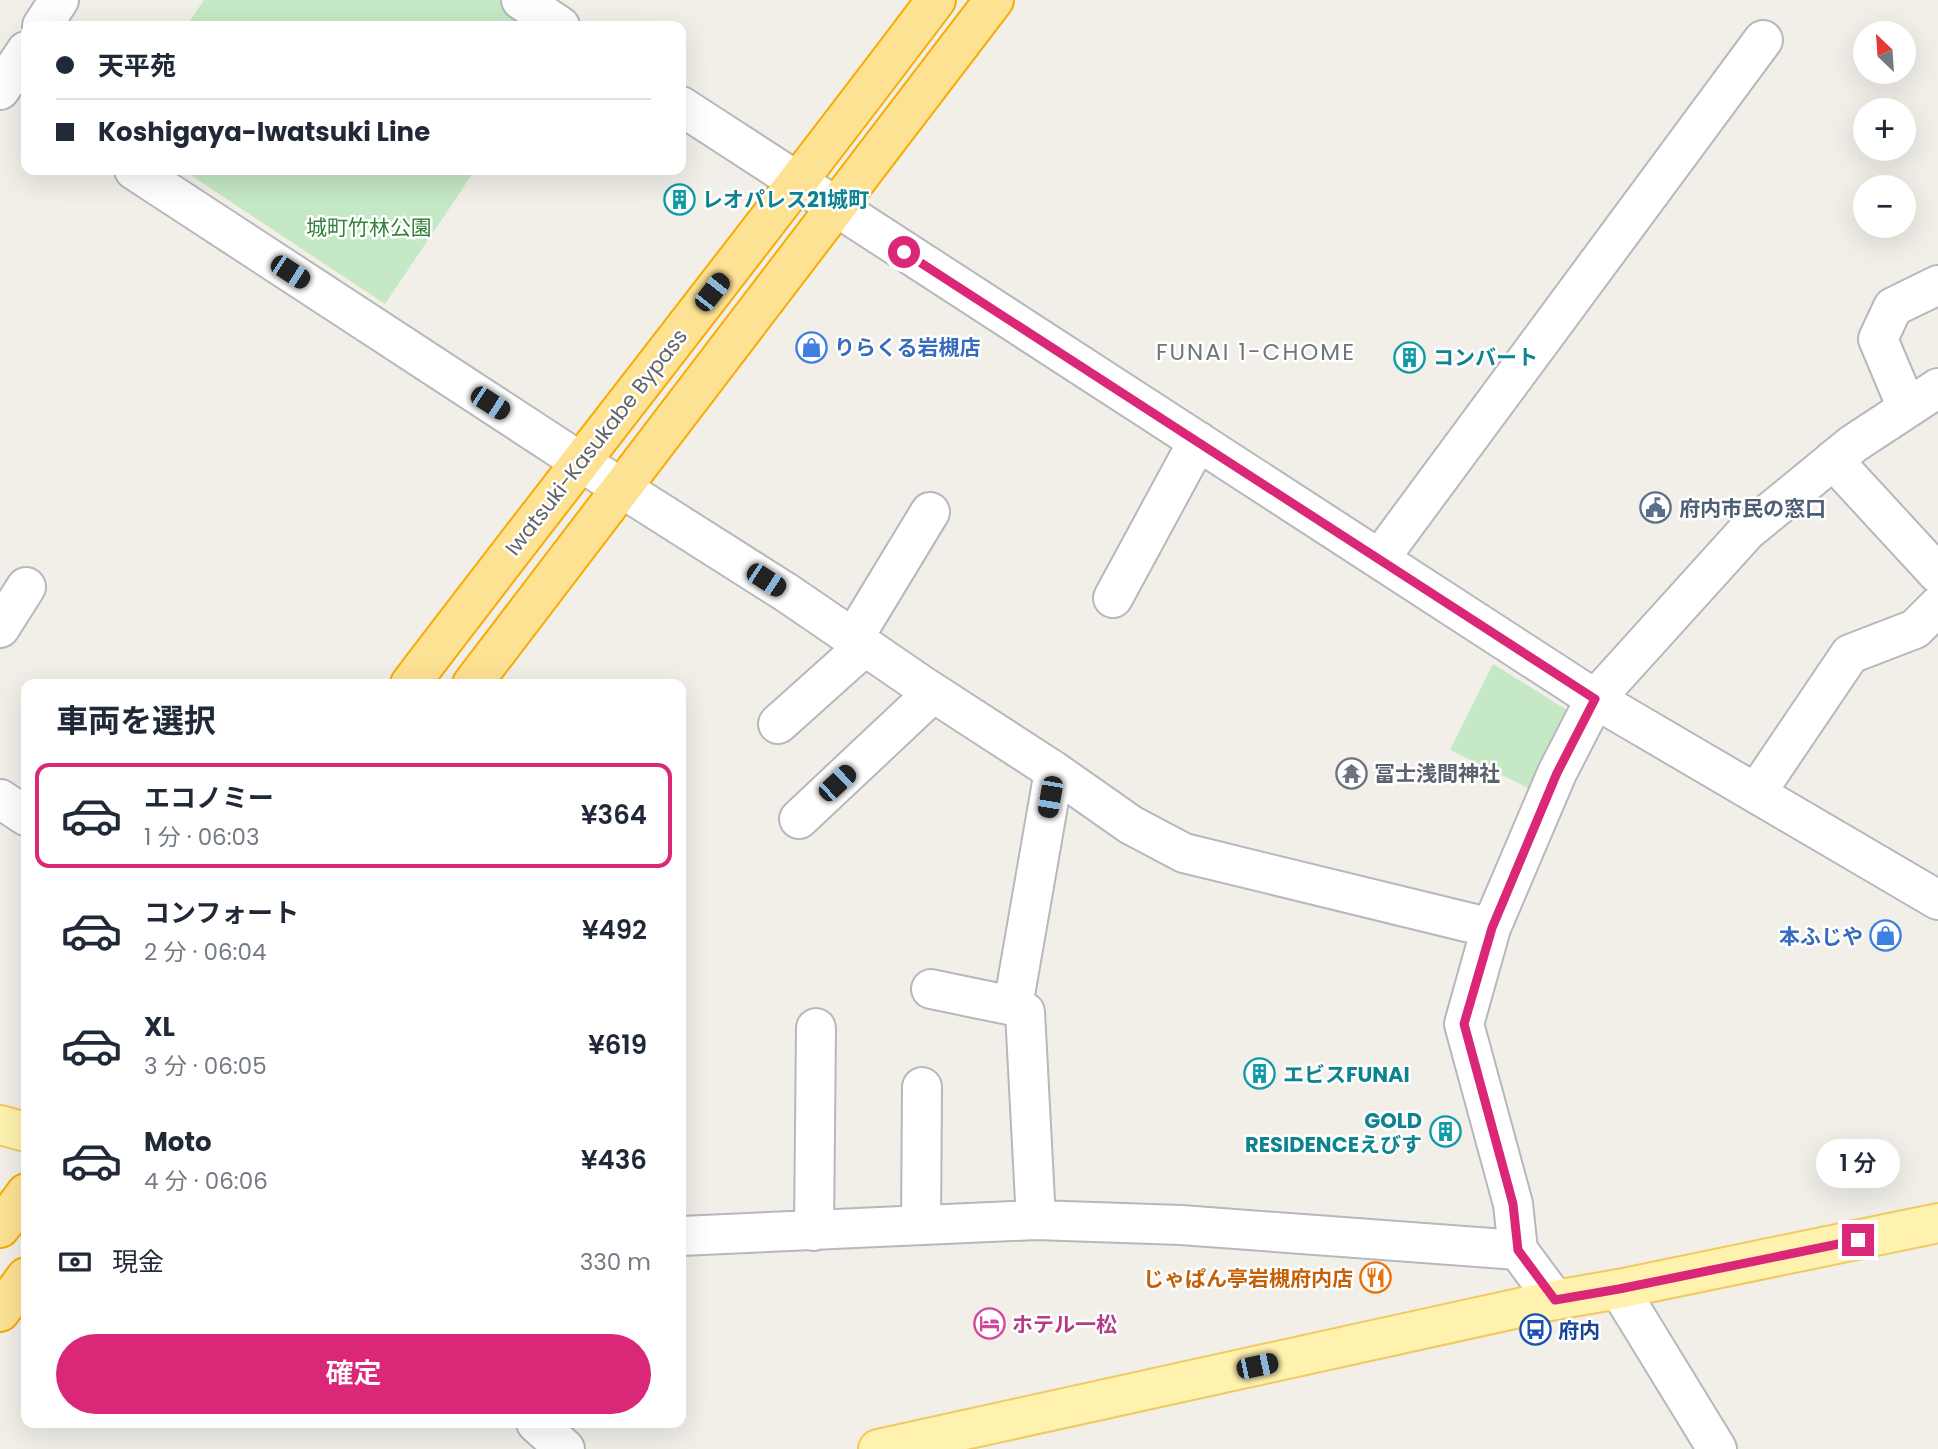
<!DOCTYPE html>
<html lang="ja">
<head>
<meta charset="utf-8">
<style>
	:root { --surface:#fff; --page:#f6f6f7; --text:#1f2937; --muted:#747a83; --line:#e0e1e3; --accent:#db2777 }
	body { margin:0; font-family:Poppins,"Noto Sans JP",sans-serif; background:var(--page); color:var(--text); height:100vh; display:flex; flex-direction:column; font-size:26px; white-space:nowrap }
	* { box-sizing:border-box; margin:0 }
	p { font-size:23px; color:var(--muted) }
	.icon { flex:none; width:38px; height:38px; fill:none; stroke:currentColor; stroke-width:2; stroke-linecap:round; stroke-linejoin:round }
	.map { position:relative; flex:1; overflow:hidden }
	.side { position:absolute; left:21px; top:679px; width:665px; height:749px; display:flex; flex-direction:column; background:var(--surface); border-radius:14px; box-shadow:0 7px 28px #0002 }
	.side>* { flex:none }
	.banner { position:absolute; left:21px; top:21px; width:665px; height:154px; border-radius:14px; box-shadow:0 7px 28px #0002; display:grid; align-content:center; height:154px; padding:0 35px; background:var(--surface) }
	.needle { width:46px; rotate:335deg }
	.fabs { position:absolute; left:1853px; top:21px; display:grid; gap:14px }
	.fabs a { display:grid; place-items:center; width:63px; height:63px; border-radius:50%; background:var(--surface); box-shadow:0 7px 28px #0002; font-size:35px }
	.end { position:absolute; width:32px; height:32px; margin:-16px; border:9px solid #db2777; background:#fff; box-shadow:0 0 0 4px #fff }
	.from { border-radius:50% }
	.bubble { position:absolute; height:49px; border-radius:24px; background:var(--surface); box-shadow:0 7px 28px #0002; font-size:23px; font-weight:600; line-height:49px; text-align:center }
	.car { position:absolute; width:21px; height:42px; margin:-21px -10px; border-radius:9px; box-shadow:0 0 5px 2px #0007; background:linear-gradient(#222 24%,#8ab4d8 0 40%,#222 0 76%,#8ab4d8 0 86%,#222 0) }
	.banner b { display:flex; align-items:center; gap:24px; height:66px; font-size:26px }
	.banner b+b { border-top:2px solid var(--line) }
	.banner i { width:18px; height:18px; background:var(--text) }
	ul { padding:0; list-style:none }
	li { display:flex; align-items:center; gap:21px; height:105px; margin:0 14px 10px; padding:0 21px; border:4px solid transparent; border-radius:14px }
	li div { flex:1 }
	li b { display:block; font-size:26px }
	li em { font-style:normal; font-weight:600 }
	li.selected { border-color:var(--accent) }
	li>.icon { width:63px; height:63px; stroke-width:1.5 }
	h2 { padding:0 35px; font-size:32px; line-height:84px }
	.pay { display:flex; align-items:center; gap:18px; height:77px; padding:0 35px; font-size:26px }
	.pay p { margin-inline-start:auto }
	.cta { display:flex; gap:14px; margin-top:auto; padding:14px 35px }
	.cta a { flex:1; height:80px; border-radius:42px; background:var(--accent); color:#fff; font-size:28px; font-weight:600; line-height:80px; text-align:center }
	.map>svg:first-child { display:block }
	.green { fill:#c5e8c5 }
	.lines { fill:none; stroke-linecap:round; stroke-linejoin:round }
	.minor-casing { stroke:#b5b8bc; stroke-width:42 }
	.major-casing { stroke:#f2c960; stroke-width:42 }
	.highway-casing { stroke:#f9ab00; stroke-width:42 }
	.minor { stroke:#fff; stroke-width:38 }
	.major { stroke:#fff2af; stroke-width:38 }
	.highway { stroke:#fde293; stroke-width:38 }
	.route { stroke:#db2777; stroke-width:9 }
	.labels { text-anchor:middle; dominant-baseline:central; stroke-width:5; stroke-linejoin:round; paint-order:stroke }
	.culture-label { font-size:21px; font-weight:bold; fill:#0d838f; stroke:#fff; text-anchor:start }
	.park-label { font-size:21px; fill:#348238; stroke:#fff }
	.shop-label { font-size:21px; font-weight:bold; fill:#366cbe; stroke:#fff; text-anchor:start }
	.street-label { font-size:21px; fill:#5f6368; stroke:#fff }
	.service-label { font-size:21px; font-weight:bold; fill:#4e5e75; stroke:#fff; text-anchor:start }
	.worship-label { font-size:21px; font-weight:bold; fill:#5b616d; stroke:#fff; text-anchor:start }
	.food-label { font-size:21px; font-weight:bold; fill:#c56008; stroke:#fff; text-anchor:end }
	.hotel-label { font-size:21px; font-weight:bold; fill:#b23c85; stroke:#fff; text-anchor:start }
	.transit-label { font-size:21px; font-weight:bold; fill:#164399; stroke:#fff; text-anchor:start }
	.neighbourhood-label { font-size:23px; letter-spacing:2px; fill:#70757a; stroke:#fff }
</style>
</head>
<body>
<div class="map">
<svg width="1938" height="1449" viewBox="0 0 1938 1449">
	<rect width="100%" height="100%" fill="#f1efe8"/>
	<path class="green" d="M204,0H499L538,26H186Z
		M183,170H475L385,304Z
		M1493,664L1578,717L1541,794L1450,750Z"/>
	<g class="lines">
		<defs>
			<path id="minor" d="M521,0L560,26
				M42,26L59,0
				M0,90L26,51
				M681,106L1595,699L1938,900
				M134,170L579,461L787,593L923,686L1054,771L1131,825L1184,853L1491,928
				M1907,408L1878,339L1893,307L1938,285
				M1833,460L1938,574
				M1380,558L1763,40
				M1113,598L1198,441
				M0,628L26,587
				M853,639L930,512
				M778,724L865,646
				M1756,793L1850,654L1915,629L1938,606
				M0,799L26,816
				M799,819L933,693
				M931,989L1013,1006L1054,771
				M1013,1006L1025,1012L1036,1220
				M921,1225L922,1087
				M814,1231L816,1028
				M681,1236L1036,1220L1181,1225L1518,1250
				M1619,1289L1717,1449
				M1555,1300L1518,1250L1513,1204L1464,1024L1491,928L1557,773L1595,699L1747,531L1853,444L1938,388
				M536,1423L565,1449"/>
			<path id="major" d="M0,1125L26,1132
				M878,1449L1555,1300L1619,1289L1938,1223"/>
			<path id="highway" d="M410,684C584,455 763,230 936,0
				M472,684L994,0
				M0,1228L26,1193
				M0,1312L26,1277"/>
		</defs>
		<use href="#minor" class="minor-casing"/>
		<use href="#major" class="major-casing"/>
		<use href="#highway" class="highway-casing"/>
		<use href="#minor" class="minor"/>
		<use href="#major" class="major"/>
		<use href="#highway" class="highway"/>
	</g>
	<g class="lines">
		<path class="route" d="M904,252L1595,699L1557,773L1492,928L1464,1024L1513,1204L1518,1250L1555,1300L1619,1289L1858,1240"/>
	</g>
	<defs>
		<symbol id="building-ring" viewBox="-11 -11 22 22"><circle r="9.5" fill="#fff" stroke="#0f9aa8" stroke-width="1.5"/><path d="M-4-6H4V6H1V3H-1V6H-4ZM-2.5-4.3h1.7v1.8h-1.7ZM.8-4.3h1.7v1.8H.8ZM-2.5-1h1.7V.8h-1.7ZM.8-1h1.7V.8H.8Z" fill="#0f9aa8"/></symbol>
		<symbol id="shop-ring" viewBox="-11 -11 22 22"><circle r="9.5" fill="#fff" stroke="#3f7fe0" stroke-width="1.5"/><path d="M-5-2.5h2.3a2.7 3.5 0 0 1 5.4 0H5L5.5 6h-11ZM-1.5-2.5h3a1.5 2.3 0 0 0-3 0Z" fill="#3f7fe0"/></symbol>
		<symbol id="civic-ring" viewBox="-11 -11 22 22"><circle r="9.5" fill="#fff" stroke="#5c6f8a" stroke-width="1.5"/><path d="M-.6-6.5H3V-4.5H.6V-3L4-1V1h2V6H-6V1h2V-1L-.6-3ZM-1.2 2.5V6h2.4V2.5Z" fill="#5c6f8a"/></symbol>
		<symbol id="temple-ring" viewBox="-11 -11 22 22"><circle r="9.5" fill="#fff" stroke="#6b7280" stroke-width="1.5"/><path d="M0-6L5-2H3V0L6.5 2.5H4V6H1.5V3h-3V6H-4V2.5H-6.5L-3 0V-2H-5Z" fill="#6b7280"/></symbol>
		<symbol id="restaurant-ring" viewBox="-11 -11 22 22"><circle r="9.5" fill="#fff" stroke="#e8710a" stroke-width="1.5"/><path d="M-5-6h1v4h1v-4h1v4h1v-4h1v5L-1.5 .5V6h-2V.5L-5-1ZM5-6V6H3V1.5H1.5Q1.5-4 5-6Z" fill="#e8710a"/></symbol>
		<symbol id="hotel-ring" viewBox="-11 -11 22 22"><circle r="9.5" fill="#fff" stroke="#d1479c" stroke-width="1.5"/><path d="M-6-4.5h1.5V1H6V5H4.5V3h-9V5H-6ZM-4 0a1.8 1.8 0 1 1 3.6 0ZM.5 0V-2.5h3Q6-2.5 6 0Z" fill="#d1479c"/></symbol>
		<symbol id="bus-ring" viewBox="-11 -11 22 22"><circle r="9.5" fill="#fff" stroke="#1a4fb4" stroke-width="1.5"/><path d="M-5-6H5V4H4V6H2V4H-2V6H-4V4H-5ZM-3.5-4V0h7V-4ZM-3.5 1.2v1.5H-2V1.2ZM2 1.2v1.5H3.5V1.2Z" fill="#1a4fb4"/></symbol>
	</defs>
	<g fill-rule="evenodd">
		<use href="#building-ring" x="662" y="182" width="35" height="35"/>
		<use href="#shop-ring" x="794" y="330" width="35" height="35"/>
		<use href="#building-ring" x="1392" y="340" width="35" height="35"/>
		<use href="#civic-ring" x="1638" y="490" width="35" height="35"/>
		<use href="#temple-ring" x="1334" y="756" width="35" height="35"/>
		<use href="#shop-ring" x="1868" y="918" width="35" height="35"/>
		<use href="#building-ring" x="1242" y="1056" width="35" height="35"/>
		<use href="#building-ring" x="1428" y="1114" width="35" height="35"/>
		<use href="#restaurant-ring" x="1358" y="1260" width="35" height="35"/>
		<use href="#hotel-ring" x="972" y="1306" width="35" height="35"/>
		<use href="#bus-ring" x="1518" y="1312" width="35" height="35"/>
	</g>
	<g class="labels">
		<g class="culture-label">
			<text x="702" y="199">レオパレス21城町</text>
			<text x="1433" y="357">コンバート</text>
			<text x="1283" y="1074">エビスFUNAI</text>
			<text x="1422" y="1120" text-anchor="end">GOLD<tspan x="1422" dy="24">RESIDENCEえびす</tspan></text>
		</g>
		<g class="park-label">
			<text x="369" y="227">城町竹林公園</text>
		</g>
		<g class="shop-label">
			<text x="834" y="347">りらくる岩槻店</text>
			<text x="1863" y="936" text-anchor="end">本ふじや</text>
		</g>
		<g class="street-label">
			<text transform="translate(596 442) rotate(-52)">Iwatsuki-Kasukabe Bypass</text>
		</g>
		<g class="service-label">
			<text x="1679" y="508">府内市民の窓口</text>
		</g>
		<g class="worship-label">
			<text x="1374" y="773">冨士浅間神社</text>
		</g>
		<g class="food-label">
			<text x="1353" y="1278">じゃぱん亭岩槻府内店</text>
		</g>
		<g class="hotel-label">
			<text x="1012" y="1324">ホテル一松</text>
		</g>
		<g class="transit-label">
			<text x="1558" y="1330">府内</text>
		</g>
		<g class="neighbourhood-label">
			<text x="1256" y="352">FUNAI 1-CHOME</text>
		</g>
	</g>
</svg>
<div class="fabs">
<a><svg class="needle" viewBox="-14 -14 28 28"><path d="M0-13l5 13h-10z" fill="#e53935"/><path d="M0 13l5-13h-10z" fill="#747a83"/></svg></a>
<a>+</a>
<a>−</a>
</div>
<i class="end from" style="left:904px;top:252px"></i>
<i class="end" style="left:1858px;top:1240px"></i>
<div class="bubble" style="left:1816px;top:1139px;width:84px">1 分</div>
<i class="car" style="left:290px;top:272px;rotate:123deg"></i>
<i class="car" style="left:712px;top:292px;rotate:38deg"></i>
<i class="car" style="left:490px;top:403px;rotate:123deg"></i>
<i class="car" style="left:766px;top:580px;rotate:123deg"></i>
<i class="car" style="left:837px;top:783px;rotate:47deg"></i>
<i class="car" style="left:1050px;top:797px;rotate:190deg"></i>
<i class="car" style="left:1257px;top:1366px;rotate:78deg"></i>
<div class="banner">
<b><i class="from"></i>天平苑</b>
<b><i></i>Koshigaya-Iwatsuki Line</b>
</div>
<section class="side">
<h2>車両を選択</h2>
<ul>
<li class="selected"><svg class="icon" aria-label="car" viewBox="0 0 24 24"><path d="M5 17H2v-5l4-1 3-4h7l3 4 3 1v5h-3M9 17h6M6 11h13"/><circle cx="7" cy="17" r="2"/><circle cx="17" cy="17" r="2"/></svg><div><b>エコノミー</b><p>1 分 · 06:03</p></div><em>¥364</em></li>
<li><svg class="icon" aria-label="car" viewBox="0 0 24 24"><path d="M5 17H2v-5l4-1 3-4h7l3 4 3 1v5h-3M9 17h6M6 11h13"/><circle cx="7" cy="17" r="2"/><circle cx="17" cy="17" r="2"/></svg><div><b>コンフォート</b><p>2 分 · 06:04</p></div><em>¥492</em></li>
<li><svg class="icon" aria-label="car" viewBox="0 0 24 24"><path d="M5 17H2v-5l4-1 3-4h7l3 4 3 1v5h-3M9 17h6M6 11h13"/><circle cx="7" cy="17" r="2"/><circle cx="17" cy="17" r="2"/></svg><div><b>XL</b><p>3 分 · 06:05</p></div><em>¥619</em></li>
<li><svg class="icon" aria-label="car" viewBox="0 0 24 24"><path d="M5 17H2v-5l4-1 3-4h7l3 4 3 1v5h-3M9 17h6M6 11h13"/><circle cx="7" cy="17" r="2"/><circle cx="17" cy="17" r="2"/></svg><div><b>Moto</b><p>4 分 · 06:06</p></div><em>¥436</em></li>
</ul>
<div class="pay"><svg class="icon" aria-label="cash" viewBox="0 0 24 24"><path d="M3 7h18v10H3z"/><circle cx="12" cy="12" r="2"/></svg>現金<p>330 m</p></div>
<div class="cta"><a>確定</a></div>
</section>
</div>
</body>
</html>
